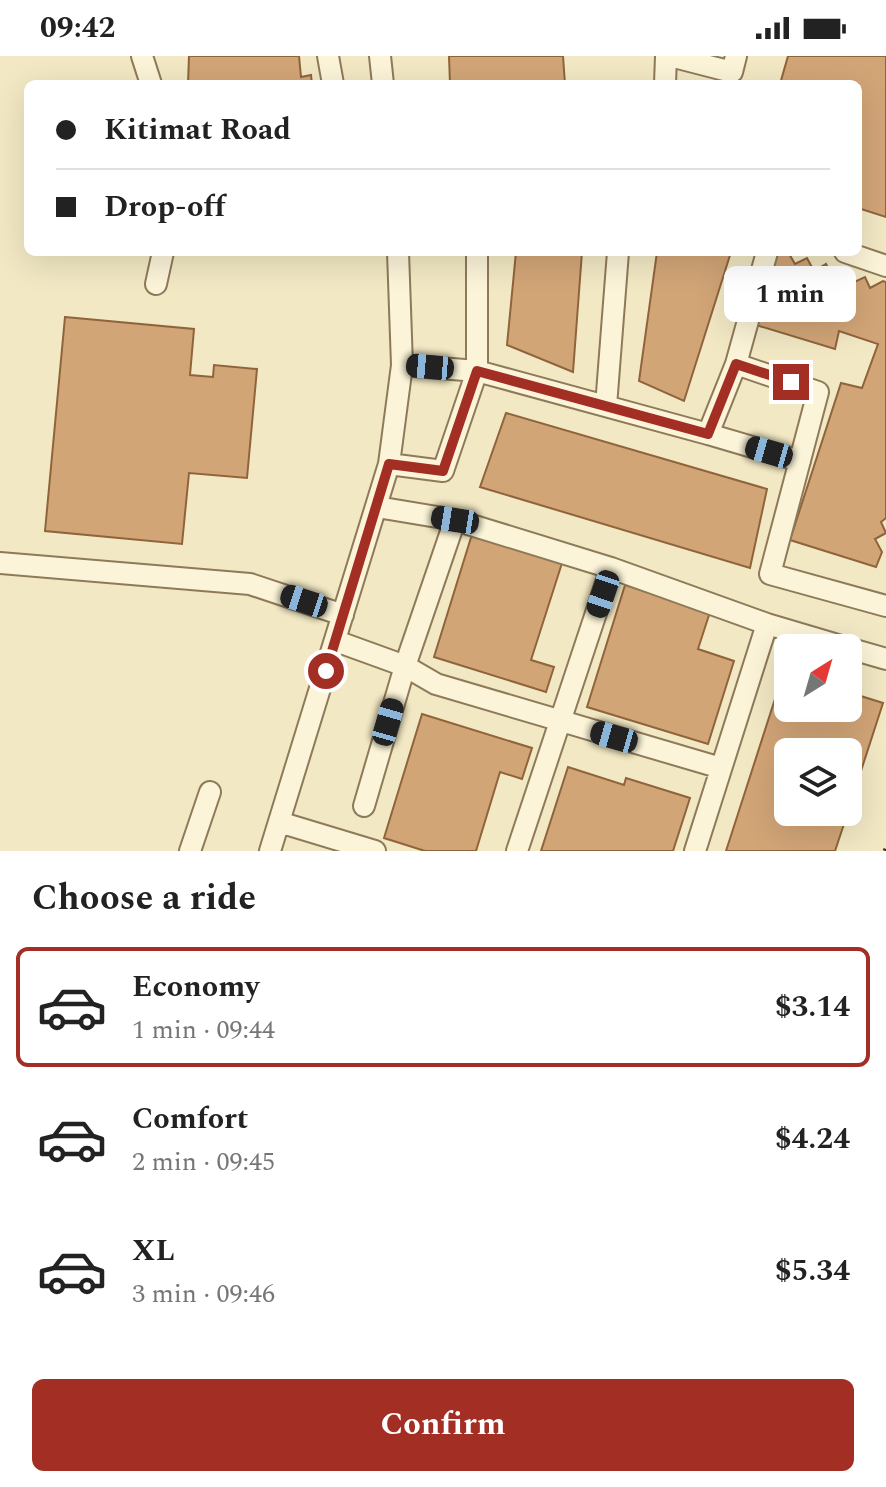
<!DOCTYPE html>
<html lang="en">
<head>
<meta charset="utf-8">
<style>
	:root { --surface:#fff; --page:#f6f6f6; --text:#222; --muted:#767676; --line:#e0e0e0; --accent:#a22e24 }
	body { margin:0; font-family:Spectral,serif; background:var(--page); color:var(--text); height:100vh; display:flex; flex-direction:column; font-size:30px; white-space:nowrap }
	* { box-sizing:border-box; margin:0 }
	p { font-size:26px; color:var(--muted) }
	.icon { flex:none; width:44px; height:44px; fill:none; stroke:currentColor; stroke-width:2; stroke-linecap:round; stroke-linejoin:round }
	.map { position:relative; height:795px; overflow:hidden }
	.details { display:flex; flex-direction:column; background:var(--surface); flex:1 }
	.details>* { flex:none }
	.guide { position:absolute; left:24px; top:24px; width:838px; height:176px; border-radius:12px; box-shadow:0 8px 32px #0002; display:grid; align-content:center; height:176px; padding:0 32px; background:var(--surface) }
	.needle { width:52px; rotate:37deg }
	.tools { position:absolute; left:774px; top:578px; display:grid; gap:16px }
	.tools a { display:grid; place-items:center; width:88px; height:88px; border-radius:12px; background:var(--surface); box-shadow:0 8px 32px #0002; font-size:40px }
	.end { position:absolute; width:36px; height:36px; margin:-18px; border:10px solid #a22e24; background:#fff; box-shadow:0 0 0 4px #fff }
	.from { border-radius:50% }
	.bubble { position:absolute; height:56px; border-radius:12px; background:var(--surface); box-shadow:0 8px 32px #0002; font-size:26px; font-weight:700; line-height:56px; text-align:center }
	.car { position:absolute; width:24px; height:48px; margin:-24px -12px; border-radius:10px; box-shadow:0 0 6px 2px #0007; background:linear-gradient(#222 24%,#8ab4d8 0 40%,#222 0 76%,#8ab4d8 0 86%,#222 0) }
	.guide b { display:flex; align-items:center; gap:28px; height:76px; font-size:30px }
	.guide b+b { border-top:2px solid var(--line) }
	.guide i { width:20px; height:20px; background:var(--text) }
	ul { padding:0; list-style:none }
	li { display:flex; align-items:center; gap:24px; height:120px; margin:0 16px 12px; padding:0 16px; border:4px solid transparent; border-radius:12px }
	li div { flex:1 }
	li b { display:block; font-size:30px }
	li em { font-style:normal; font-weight:700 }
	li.on { border-color:var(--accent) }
	li>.icon { width:72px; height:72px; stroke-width:1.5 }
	h2 { padding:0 32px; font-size:36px; line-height:96px }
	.action { display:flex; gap:16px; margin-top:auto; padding:16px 32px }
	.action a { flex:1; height:92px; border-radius:12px; background:var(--accent); color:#fff; font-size:32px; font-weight:700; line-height:92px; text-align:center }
	.status { display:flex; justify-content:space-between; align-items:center; height:56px; padding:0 40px; background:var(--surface); direction:ltr }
	.status svg { height:22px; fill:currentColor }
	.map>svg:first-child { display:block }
	.building { fill:#d2a577; stroke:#8f643c; stroke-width:2 }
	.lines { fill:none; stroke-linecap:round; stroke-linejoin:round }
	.minor-casing { stroke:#8e7a59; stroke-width:24 }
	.minor { stroke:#fbf4d8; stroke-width:20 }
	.rail { stroke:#3d2f1e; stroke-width:5; stroke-dasharray:14 14; stroke-linecap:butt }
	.route { stroke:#a22e24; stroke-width:10 }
</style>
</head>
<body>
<div class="status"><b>09:42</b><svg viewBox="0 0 49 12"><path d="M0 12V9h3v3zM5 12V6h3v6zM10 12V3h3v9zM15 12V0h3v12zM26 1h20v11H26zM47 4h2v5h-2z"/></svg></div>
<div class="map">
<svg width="886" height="795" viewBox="0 0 886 795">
	<rect width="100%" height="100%" fill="#f2e8c4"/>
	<path class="building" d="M189,0H299L301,21L311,19L312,28H188Z
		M449,0H563L565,28H450Z
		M788,0H886V161L858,152V28H780Z
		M516,196H582L573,316L507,289Z
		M657,196H731L684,345L639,325Z
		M770,196H788L795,208L807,202L814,215L826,208L832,220L844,215L850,228L865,221L870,232L883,225L886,226V462L881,466L886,477L875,483L882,496L876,511L790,484L841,327L862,332L878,288L839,275L835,293L756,269Z
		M65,261L194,273L190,319L213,321L214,309L257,313L247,422L189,417L182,488L45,475Z
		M506,357L767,433L750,512L480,431Z
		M473,475L563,504L531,604L554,611L546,636L434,601Z
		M625,529L710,556L698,593L734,605L708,688L587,651Z
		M848,636L883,647L848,755V696H788V756H848L835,795H726L775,643L788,647V652H848Z
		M422,658L532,692L522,723L500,716L476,795H425L384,782Z
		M568,711L624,729L626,722L690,742L673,795H541Z"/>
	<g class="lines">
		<defs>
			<path id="minor" d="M142,0L151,28
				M328,0L333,28
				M380,0L383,28
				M670,0L732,16L736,0
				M665,28L666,0
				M767,196L736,308L818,336L770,518L886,550
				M845,196L886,210
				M156,228L163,196
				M402,309L477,315L708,378L736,308
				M606,350L618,196
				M708,378L800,405
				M389,408L443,415L477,315V196
				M455,464L611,512L767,568L848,592
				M0,507L250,528L343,559
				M336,585L405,610L436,628L721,712
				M848,592L886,603
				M364,750L405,610L455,464L377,451
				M279,766L375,795
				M190,795L210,736
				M270,795L389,408L402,309L398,196
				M517,795L611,512
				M695,795L767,568"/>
		</defs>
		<use href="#minor" class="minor-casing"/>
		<use href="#minor" class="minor"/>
		<path class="rail" d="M885,795L886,793"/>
	</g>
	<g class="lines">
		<path class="route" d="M326,615L389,408L443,415L477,315L708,378L736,308L791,326"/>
	</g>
</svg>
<div class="tools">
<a><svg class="needle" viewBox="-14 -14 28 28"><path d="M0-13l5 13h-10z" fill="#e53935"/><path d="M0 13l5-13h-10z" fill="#767676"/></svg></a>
<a><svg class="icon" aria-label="layers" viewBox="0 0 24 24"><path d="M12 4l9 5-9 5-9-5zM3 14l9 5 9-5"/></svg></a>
</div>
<i class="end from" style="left:326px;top:615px"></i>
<i class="end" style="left:791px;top:326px"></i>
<div class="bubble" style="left:724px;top:210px;width:132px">1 min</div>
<i class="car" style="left:430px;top:311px;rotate:275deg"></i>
<i class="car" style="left:769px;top:396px;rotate:286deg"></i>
<i class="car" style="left:455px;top:464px;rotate:279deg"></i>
<i class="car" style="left:603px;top:538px;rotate:199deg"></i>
<i class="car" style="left:304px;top:545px;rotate:288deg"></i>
<i class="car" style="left:388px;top:666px;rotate:16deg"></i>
<i class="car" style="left:614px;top:681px;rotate:286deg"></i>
<div class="guide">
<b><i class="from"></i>Kitimat Road</b>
<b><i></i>Drop-off</b>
</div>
</div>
<section class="details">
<h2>Choose a ride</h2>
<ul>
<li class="on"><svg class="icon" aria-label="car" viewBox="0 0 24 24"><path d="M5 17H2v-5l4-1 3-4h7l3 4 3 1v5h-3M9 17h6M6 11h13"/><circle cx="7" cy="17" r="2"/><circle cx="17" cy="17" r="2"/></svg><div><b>Economy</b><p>1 min · 09:44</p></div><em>$3.14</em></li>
<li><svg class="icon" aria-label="car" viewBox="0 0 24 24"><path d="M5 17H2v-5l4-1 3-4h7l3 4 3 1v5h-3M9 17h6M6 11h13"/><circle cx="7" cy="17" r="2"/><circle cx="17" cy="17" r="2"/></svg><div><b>Comfort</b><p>2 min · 09:45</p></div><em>$4.24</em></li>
<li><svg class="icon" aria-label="car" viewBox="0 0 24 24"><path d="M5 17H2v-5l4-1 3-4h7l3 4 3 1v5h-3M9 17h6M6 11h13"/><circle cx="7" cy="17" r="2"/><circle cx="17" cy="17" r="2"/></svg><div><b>XL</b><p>3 min · 09:46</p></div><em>$5.34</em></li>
</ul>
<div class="action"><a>Confirm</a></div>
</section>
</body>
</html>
